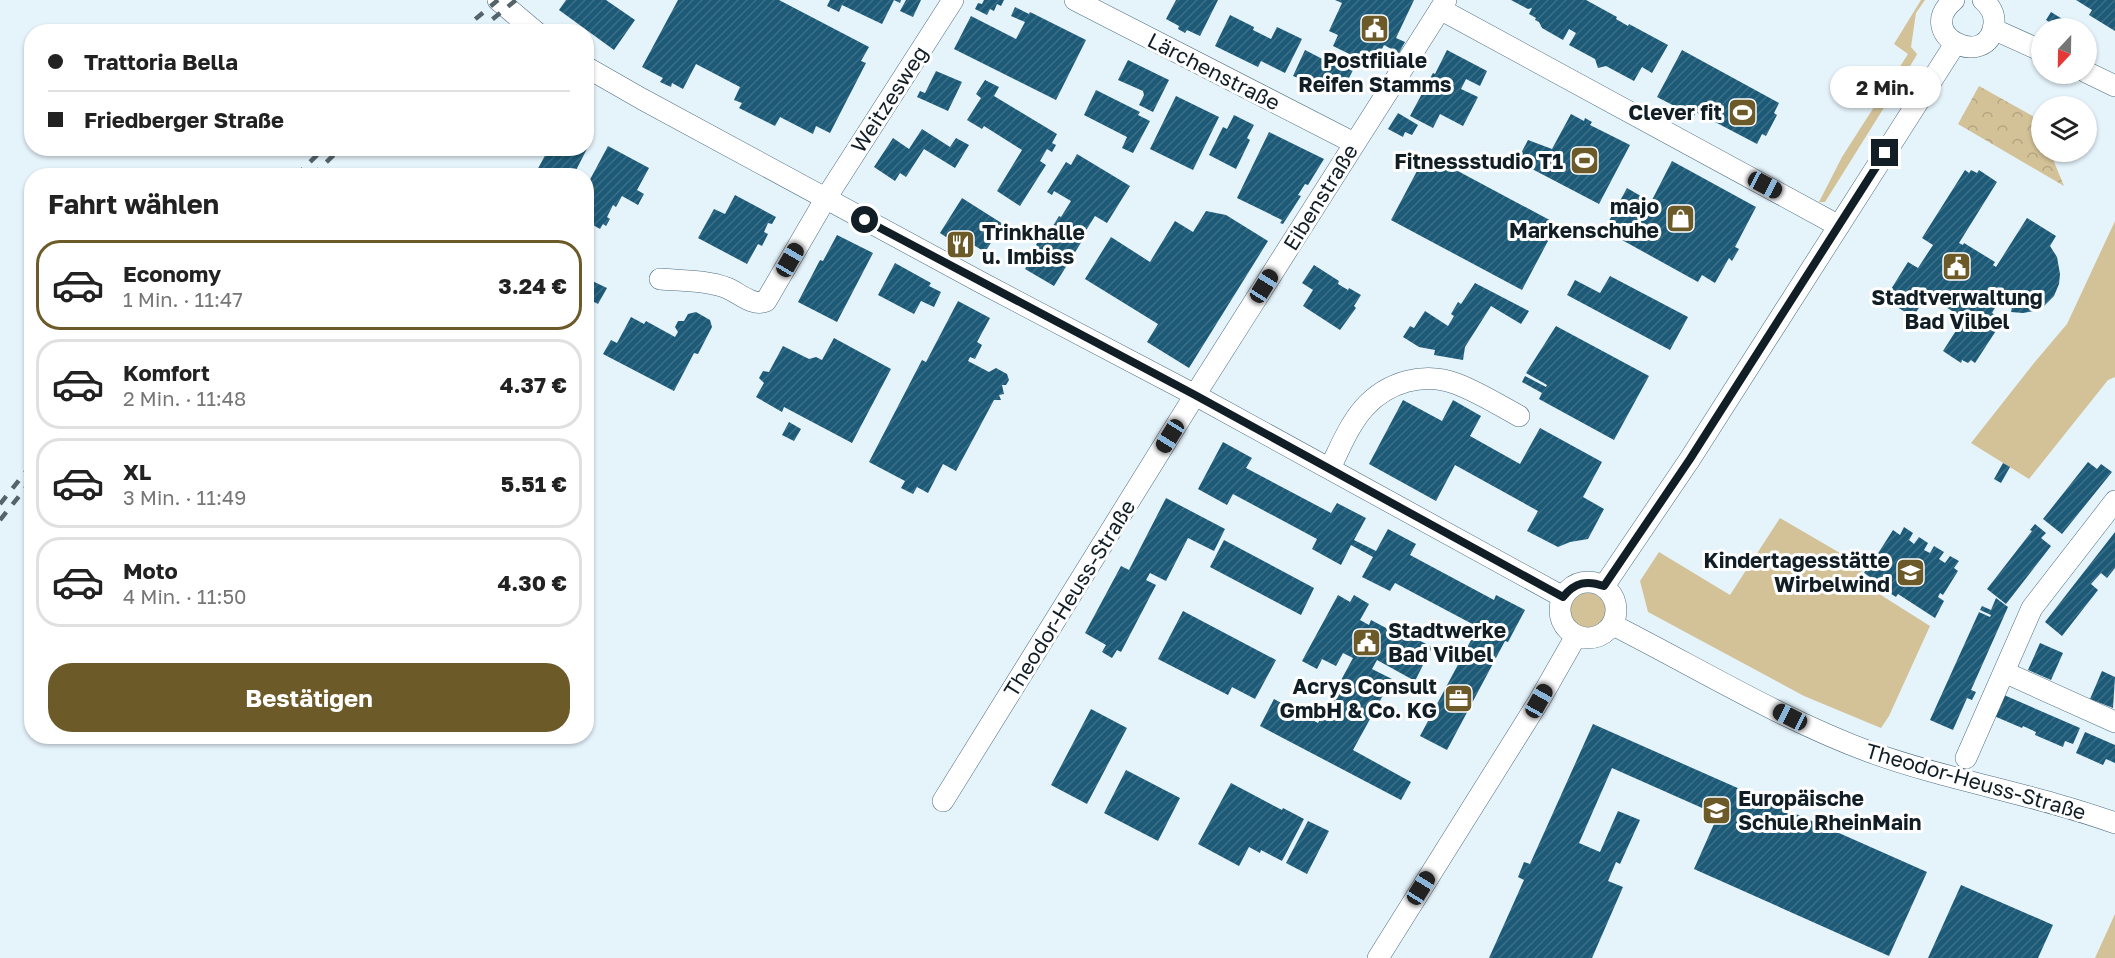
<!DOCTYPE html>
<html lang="de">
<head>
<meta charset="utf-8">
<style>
	:root { --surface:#fff; --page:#f6f6f6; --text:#222; --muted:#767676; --line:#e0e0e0; --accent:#6d5a29 }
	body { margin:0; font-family:"Golos Text",sans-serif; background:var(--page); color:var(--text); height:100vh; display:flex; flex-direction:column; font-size:22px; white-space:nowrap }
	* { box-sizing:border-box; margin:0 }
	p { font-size:20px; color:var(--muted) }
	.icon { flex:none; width:33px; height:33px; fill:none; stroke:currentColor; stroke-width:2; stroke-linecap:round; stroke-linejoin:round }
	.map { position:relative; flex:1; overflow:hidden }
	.panel { position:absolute; left:24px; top:168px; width:570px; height:576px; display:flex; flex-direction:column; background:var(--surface); border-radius:24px; box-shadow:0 2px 4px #0004 }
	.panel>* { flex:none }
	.guide { position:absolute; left:24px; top:24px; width:570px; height:132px; border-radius:24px; box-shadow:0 2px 4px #0004; display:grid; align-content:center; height:132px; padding:0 24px; background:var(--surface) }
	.needle { width:39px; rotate:202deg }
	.tools { position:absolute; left:2031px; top:18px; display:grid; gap:12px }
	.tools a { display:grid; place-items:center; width:66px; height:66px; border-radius:50%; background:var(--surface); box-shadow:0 2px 4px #0004; font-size:30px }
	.end { position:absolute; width:27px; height:27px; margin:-14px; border:8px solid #111e26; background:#fff; box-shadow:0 0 0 3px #fff }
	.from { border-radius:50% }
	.bubble { position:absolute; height:42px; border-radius:21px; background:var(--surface); box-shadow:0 2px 4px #0004; font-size:20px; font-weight:700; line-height:42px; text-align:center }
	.car { position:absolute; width:18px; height:36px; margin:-18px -9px; border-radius:8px; box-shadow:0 0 4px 2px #0007; background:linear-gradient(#222 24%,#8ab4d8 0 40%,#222 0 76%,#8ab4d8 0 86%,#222 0) }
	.guide b { display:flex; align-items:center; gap:21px; height:57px; font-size:22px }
	.guide b+b { border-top:2px solid var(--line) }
	.guide i { width:15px; height:15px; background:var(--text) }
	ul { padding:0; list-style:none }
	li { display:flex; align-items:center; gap:18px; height:90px; margin:0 12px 9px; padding:0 12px; border:3px solid var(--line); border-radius:24px }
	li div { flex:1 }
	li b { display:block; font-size:22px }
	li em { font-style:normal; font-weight:700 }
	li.current { border-color:var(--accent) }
	li>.icon { width:54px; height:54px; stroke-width:1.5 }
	h2 { padding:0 24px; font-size:27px; line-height:72px }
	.primary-button { display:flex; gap:12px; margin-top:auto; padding:12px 24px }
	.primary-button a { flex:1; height:69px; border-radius:24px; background:var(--accent); color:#fff; font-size:24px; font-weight:700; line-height:69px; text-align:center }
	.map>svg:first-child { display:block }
	.green { fill:#d3c298 }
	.park { fill:url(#park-crowns) }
	.building { fill:url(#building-hatch) }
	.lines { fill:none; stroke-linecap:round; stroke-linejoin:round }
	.minor-casing { stroke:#4e6e80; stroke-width:22 }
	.minor { stroke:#fff; stroke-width:21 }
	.rail { stroke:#55636b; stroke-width:4.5; stroke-dasharray:10 10; stroke-linecap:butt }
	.route { stroke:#111e26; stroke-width:8 }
	.labels { text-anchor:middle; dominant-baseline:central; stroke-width:6; stroke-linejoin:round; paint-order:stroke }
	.poi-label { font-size:21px; font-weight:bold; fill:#111e26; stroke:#fefefe; text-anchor:end }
	.street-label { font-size:21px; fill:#111e26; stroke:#fefefe }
</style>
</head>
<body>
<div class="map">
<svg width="2115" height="958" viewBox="0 0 2115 958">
	<defs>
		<pattern id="park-crowns" width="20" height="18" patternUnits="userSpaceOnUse" patternTransform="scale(1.5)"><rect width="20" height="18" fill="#d3c298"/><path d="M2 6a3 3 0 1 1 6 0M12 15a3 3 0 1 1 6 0" fill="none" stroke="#b4a683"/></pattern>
		<pattern id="building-hatch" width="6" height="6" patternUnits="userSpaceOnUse" patternTransform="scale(1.5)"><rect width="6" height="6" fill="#1d5a77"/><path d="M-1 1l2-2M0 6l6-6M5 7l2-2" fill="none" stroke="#3c6e85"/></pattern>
	</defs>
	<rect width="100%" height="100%" fill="#e5f3fb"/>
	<path class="green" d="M1921,0H1925L1916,13L1911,47L1917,54L1915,58L1825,202H1819L1842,157L1908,54L1894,44Z
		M2115,221V377L2108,380L2029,479L1971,443L2034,363L2067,324Z
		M1780,518L1864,567L1857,580L1930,626L1889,716L1881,728L1804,696L1648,612L1640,581L1659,552L1730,595Z
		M1570 611a18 18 0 1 1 36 0a18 18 0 1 1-36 0Z
		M2115,914V958H2095Z"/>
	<path class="park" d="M1979,86L2038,119L2041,129L2042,152H2050L2064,186L1958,124Z"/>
	<path class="building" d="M566,0H606L635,20L614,50L559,10Z
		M678,0H779L869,47L861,61L866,63L830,133L816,126L813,134L780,117L775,126L739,108L742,103L734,100L740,87L696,64L683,89L672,83L671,87L660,82L663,78L642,67Z
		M830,0H901L900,3L894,0L882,24L842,5L839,12L827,6Z
		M906,0H921L913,17L900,11Z
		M984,0H1004L1001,6L997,4L994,11L990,9L987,15L975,9L978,3L982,4Z
		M1176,0H1218L1200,36L1187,30L1185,33L1178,29L1179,26L1166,19Z
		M1335,0H1414L1396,38L1405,42L1399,53L1384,45L1379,55L1382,56L1376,67L1333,46L1338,35L1329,31L1342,3Z
		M1511,0H1586L1617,17L1616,19L1628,26L1629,24L1668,45L1652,73L1642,67L1634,81L1606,66L1598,68L1595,59L1569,45L1576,33L1569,29L1563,40L1542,28L1539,22L1535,20L1536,18L1529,14L1532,8L1528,9Z
		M2076,0H2115V31L2089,15L2092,10Z
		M1015,7L1029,14L1030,12L1086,40L1056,100L954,49L971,16L1016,39L1025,22L1011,16Z
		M2051,12L2064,20L2059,28L2046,20Z
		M1230,15L1254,27L1253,30L1271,39L1277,27L1302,39L1285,73L1261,61L1258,67L1215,46Z
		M1305,50L1338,67L1339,64L1353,70L1342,92L1333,88L1330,94L1317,88L1316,91L1308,87L1306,91L1299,88L1303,80L1293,76Z
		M1447,50L1487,71L1480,86L1466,79L1461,89L1478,97L1463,126L1440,114L1433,128L1410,116L1433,73L1435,74Z
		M1682,50L1779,103L1774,113L1777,115L1766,136L1762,134L1757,144L1696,112L1694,116L1657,97Z
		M1128,60L1169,80L1153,112L1139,105L1144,95L1143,91L1118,80Z
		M936,71L962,82L948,111L917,97L920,91L925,93Z
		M985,80L999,87L994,96L1057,134L1052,143L1056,145L1052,152L1047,149L1040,161L1046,165L1020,206L997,191L1022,150L984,126L982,129L967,120L981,98L976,94Z
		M1096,90L1140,112L1138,115L1150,121L1133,153L1122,148L1127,137L1084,115Z
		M1176,96L1219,117L1193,170L1150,149Z
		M1398,113L1418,125L1412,135L1405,132L1403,137L1388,129Z
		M1571,114L1584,121L1585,118L1592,122L1590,125L1630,145L1599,204L1517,161L1528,140L1552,149Z
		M1234,115L1254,125L1247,138L1250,140L1236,169L1209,155L1223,127L1227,129Z
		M922,129L950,147L956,138L969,145L955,168L924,149L906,177L900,173L895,181L874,167L893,138L909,149Z
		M1269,132L1324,159L1308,185L1305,184L1298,195L1301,196L1283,224L1280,223L1282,220L1237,198Z
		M586,143L589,145L573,176H534L549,148H586Z
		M608,146L649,168L637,190L644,194L638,205L622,196L616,207L613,205L607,217L610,219L606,226L603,224L600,229L586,221V187Z
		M1077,154L1130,186L1107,223L1095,216L1085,232L1087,233L1054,286L1025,269L1039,247L1036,245L1041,236L1045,239L1059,216L1061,217L1071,201L1054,191L1052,195L1047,192L1066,162L1071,165Z
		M1426,154L1557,224L1522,290L1391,220Z
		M1672,161L1756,207L1735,247L1739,249L1732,261L1729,258L1715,283L1702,275L1698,282L1604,230L1627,188L1651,202Z
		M1965,170L1969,173L1971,170L1977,173L1979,170L1997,182L1959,243L1963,245L1964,243L1995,262L1993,265L1996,267L2027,218L2056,236L2050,246L2057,257L2060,274L2059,284L2054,296L2044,306L2034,311L2023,313L2011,312L2012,307L1999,301L1992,313L2003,320L1975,363L1971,360L1968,363L1962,360L1961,363L1943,351L1966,315L1962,312L1960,316L1930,297L1932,293L1929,292L1913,317L1894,305L1896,302L1888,294L1908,262L1918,268L1933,245L1922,238Z
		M735,195L776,217L772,224L768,223L764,232L768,234L762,246L758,244L747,264L698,238L714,209L725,214Z
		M962,198L1003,224L985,252L967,241L966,243L959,239L960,237L953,233L949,239L940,233Z
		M1206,211L1226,215L1268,241L1189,368L1147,342L1158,324L1085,279L1111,237L1150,262L1175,221L1193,232Z
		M837,235L873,253L837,322L798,302L820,260L823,261Z
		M895,263L931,283L929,286L941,292L934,307L921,301L914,314L878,295Z
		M1314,265L1339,281L1338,284L1348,290L1349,288L1361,295L1354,306L1356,308L1340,330L1303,306L1313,290L1302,283Z
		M1610,276L1688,317L1670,350L1567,295L1575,280L1600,293Z
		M586,278L607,288L598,304L586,298Z
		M1475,283L1529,311L1521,324L1491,306L1465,347L1463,360L1434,355L1435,350L1419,347L1403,337L1410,326L1414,328L1425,311L1448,326L1454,316L1451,314L1458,302L1461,304Z
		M958,301L990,318L977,342L982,345L975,359L970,357L968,361L989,372L996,368L1007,374L1009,380L1006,385H1002L1004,394L999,395L1001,400H994L956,471L943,464L928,493L917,487L913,494L901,488L905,481L869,462L922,360L926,362Z
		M696,312L710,320L712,327L698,354L694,353L674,391L603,354L611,340L617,343L631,317L644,324L646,321L675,337L678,332L675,327L678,321H684L688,314Z
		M1556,326L1649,376L1614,440L1539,399L1542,393L1522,382L1525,376L1546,387L1547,385L1526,373Z
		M834,338L891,369L852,443L784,407L782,412L756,397L764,383L759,378L763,371L769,372L783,346L809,359L816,357L822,360Z
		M1403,400L1442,421L1453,400L1481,416L1470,436L1520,464L1540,428L1602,462L1583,497L1604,509L1588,539L1570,542L1558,547L1527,531L1538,511L1455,465L1436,501L1369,464Z
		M789,422L801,429L794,441L782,435Z
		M1223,442L1252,458L1246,468L1331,513L1337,503L1366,518L1354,540L1376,551L1388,529L1416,544L1410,555L1494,600L1496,595L1525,610L1508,642L1505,641L1447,750L1420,736L1478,627L1395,583L1390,591L1362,577L1373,557L1351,545L1341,565L1312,549L1317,539L1233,494L1227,505L1198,489Z
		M2088,462L2097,469L2101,464L2112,472L2062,534L2043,519Z
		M2003,463L2010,467L2001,483L1994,479Z
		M1166,498L1225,529L1214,551L1188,538L1166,581L1150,573L1146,580L1156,585L1121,652L1117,650L1112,658L1102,652L1106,645L1085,633L1121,566L1129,570Z
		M2035,524L2046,533L2041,538L2051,546L2006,604L1987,589L2032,531L2030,530Z
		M1904,527L1913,533L1909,540L1914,544L1919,537L1928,543L1924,550L1930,553L1934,546L1944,552L1939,559L1945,563L1950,556L1959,561L1954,568L1958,571L1943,595L1940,593L1938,597L1944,601L1935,618L1898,594L1896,597L1874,583L1876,581L1864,573L1874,557L1879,560L1881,557L1877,555L1893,530L1900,535Z
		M2115,532V568L2107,578L2101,573L2091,584L2098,590L2062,636L2045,622Z
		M1224,540L1314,588L1301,615L1210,567Z
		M1338,595L1350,602L1354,595L1369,604L1360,620L1369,625L1371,620L1403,637L1405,633L1432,647L1430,651L1424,649L1417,662L1423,665L1415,681L1377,660L1372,669L1392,679L1353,750L1411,782L1401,800L1260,726L1274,699L1318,723L1353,658L1343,653L1336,666L1322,659L1317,669L1302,661Z
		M1996,598L2008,607L1971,690L1976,692L1972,700L1967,698L1953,730L1930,720L1979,612L1990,617L1991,615L1980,610L1982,606L1991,610Z
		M1183,611L1276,660L1255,699L1232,687L1228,695L1158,659Z
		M2040,643L2063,653L2051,680L2028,670Z
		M2102,671L2115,677L2113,708L2090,699Z
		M2004,695L2080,728L2073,744L2065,741L2063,747L2035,735L2036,732L2023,726L2022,728L1994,716Z
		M1091,709L1127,728L1087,804L1051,785Z
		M1593,724L1927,872L1889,956L1694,869L1718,815L1612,768L1579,843L1600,852L1618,811L1640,820L1620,864L1616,862L1608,881L1623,887L1592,958H1489L1524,880L1518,877L1524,862L1530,864Z
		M2085,732L2115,745V763L2106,759L2103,765L2076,753Z
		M1126,770L1180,798L1158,841L1104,813Z
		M1231,783L1282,810L1283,808L1304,819L1282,861L1261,850L1260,853L1249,847L1239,866L1198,844Z
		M1308,821L1329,831L1307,874L1286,863Z
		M1961,885L2053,925L2038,958H1928Z"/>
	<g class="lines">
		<defs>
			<path id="minor" d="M498,0L536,32
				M1075,0L1354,143
				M1954,0C1912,35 1989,72 1994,24C1995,14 1990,6 1983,0
				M1440,9L1839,226
				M1993,29L2042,51
				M586,67L642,99L984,284L1195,395L1563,597
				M2086,72L2115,86
				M660,279C682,281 706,280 727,288C739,293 753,307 766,301L826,198L953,0
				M1330,468C1340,448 1349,425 1364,408C1387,382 1424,371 1457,384C1478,392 1499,405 1519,416
				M1560 610a28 28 0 1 1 56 0a28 28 0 1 1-56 0Z
				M1604,586L1690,459L1955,44
				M1613,625C1698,668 1781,719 1870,752C1950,781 2035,794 2115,823
				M2004,672L2115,722
				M1966,758L2032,608L2115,501
				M943,801L1195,395L1446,0
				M1378,958L1539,701L1576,636"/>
		</defs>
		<use href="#minor" class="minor-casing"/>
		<use href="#minor" class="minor"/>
		<path class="rail" d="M460,32L498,0
			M477,32L516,0
			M296,176L324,148
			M312,176L341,148
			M0,504L32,464
			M0,520L32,480"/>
	</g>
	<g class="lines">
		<path class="route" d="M865,220L1195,395L1563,597C1575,582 1587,580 1604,586L1690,459L1885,153"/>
	</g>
	<defs>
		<symbol id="civic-square" viewBox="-11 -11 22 22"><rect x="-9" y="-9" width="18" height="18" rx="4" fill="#6d5a29" stroke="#fefefe"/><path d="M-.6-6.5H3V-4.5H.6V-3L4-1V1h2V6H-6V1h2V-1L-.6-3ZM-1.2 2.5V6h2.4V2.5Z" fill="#fff"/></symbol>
		<symbol id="stadium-square" viewBox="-11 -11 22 22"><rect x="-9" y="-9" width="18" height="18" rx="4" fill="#6d5a29" stroke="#fefefe"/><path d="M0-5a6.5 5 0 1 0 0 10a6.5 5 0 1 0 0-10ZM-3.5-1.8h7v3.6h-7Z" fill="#fff"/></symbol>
		<symbol id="shop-square" viewBox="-11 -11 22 22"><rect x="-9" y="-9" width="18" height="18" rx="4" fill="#6d5a29" stroke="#fefefe"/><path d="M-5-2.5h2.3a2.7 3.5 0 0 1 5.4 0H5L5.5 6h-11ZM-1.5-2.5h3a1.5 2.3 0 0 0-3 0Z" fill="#fff"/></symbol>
		<symbol id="restaurant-square" viewBox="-11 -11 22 22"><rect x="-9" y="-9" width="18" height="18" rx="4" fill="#6d5a29" stroke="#fefefe"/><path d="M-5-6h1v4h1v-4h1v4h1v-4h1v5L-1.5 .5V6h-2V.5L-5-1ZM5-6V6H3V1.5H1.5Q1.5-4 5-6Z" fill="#fff"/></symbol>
		<symbol id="school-square" viewBox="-11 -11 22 22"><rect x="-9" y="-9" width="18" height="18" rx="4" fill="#6d5a29" stroke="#fefefe"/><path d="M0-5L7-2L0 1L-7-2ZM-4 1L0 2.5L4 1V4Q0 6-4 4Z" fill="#fff"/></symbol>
		<symbol id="office-square" viewBox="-11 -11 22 22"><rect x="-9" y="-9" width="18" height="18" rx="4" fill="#6d5a29" stroke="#fefefe"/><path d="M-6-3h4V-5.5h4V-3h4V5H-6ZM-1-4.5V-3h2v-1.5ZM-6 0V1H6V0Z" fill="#fff"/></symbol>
	</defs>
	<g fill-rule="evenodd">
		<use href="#civic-square" x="1358" y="12" width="33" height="33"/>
		<use href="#stadium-square" x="1726" y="96" width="33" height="33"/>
		<use href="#stadium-square" x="1568" y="144" width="33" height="33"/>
		<use href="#shop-square" x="1664" y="202" width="33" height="33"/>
		<use href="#restaurant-square" x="944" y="228" width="33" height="33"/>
		<use href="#civic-square" x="1940" y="250" width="33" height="33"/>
		<use href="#school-square" x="1894" y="556" width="33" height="33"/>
		<use href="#civic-square" x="1350" y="626" width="33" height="33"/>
		<use href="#office-square" x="1442" y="682" width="33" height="33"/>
		<use href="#school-square" x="1700" y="794" width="33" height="33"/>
	</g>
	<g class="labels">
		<g class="poi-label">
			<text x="1375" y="60" text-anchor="middle">Postfiliale<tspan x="1375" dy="24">Reifen Stamms</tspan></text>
			<text x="1722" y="112">Clever fit</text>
			<text x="1563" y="161">Fitnessstudio T1</text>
			<text x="1659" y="206">majo<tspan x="1659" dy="24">Markenschuhe</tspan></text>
			<text x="982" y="232" text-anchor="start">Trinkhalle<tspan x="982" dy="24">u. Imbiss</tspan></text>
			<text x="1957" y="297" text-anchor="middle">Stadtverwaltung<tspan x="1957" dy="24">Bad Vilbel</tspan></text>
			<text x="1890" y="560">Kindertagesstätte<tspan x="1890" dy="24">Wirbelwind</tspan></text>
			<text x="1388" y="630" text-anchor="start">Stadtwerke<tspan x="1388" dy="24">Bad Vilbel</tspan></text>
			<text x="1437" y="686">Acrys Consult<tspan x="1437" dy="24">GmbH &amp; Co. KG</tspan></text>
			<text x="1738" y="798" text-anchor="start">Europäische<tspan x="1738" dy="24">Schule RheinMain</tspan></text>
		</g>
		<g class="street-label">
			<text transform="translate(1214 71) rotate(27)">Lärchenstraße</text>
			<text transform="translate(889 99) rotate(-57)">Weitzesweg</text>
			<text transform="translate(1320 197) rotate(-58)">Eibenstraße</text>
			<text transform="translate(1069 598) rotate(-58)">Theodor-Heuss-Straße</text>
			<text transform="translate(1976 781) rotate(16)">Theodor-Heuss-Straße</text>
		</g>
	</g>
</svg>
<div class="tools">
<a><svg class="needle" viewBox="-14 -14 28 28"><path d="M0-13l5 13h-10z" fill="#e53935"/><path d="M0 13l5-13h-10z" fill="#767676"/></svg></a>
<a><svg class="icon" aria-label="layers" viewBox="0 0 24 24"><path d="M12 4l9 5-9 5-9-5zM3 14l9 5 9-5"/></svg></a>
</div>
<i class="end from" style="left:865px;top:220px"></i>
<i class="end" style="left:1885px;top:153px"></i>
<div class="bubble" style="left:1830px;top:66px;width:111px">2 Min.</div>
<i class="car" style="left:1765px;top:185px;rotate:118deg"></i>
<i class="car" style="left:790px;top:260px;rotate:30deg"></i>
<i class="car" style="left:1264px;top:286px;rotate:32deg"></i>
<i class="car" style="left:1170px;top:436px;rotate:212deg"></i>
<i class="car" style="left:1539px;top:701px;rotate:29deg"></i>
<i class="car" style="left:1790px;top:717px;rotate:297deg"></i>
<i class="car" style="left:1421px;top:888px;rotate:32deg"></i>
<div class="guide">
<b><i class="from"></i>Trattoria Bella</b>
<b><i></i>Friedberger Straße</b>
</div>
<section class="panel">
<h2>Fahrt wählen</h2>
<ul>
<li class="current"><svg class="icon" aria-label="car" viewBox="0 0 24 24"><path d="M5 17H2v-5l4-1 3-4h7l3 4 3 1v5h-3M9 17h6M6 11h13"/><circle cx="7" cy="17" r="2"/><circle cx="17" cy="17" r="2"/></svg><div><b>Economy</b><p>1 Min. · 11:47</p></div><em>3.24 €</em></li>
<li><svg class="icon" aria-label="car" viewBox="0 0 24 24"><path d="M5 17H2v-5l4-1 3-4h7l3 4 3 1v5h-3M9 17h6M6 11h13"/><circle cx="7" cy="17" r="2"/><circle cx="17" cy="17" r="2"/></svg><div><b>Komfort</b><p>2 Min. · 11:48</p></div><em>4.37 €</em></li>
<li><svg class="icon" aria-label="car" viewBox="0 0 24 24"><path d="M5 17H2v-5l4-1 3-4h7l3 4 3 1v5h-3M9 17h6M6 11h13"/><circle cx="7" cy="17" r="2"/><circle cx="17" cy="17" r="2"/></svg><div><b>XL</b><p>3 Min. · 11:49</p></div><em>5.51 €</em></li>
<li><svg class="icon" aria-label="car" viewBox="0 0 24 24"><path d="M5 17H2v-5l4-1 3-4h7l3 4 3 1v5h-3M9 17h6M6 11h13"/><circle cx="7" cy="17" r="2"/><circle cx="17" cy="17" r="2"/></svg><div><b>Moto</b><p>4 Min. · 11:50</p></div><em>4.30 €</em></li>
</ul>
<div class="primary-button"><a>Bestätigen</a></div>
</section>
</div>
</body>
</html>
